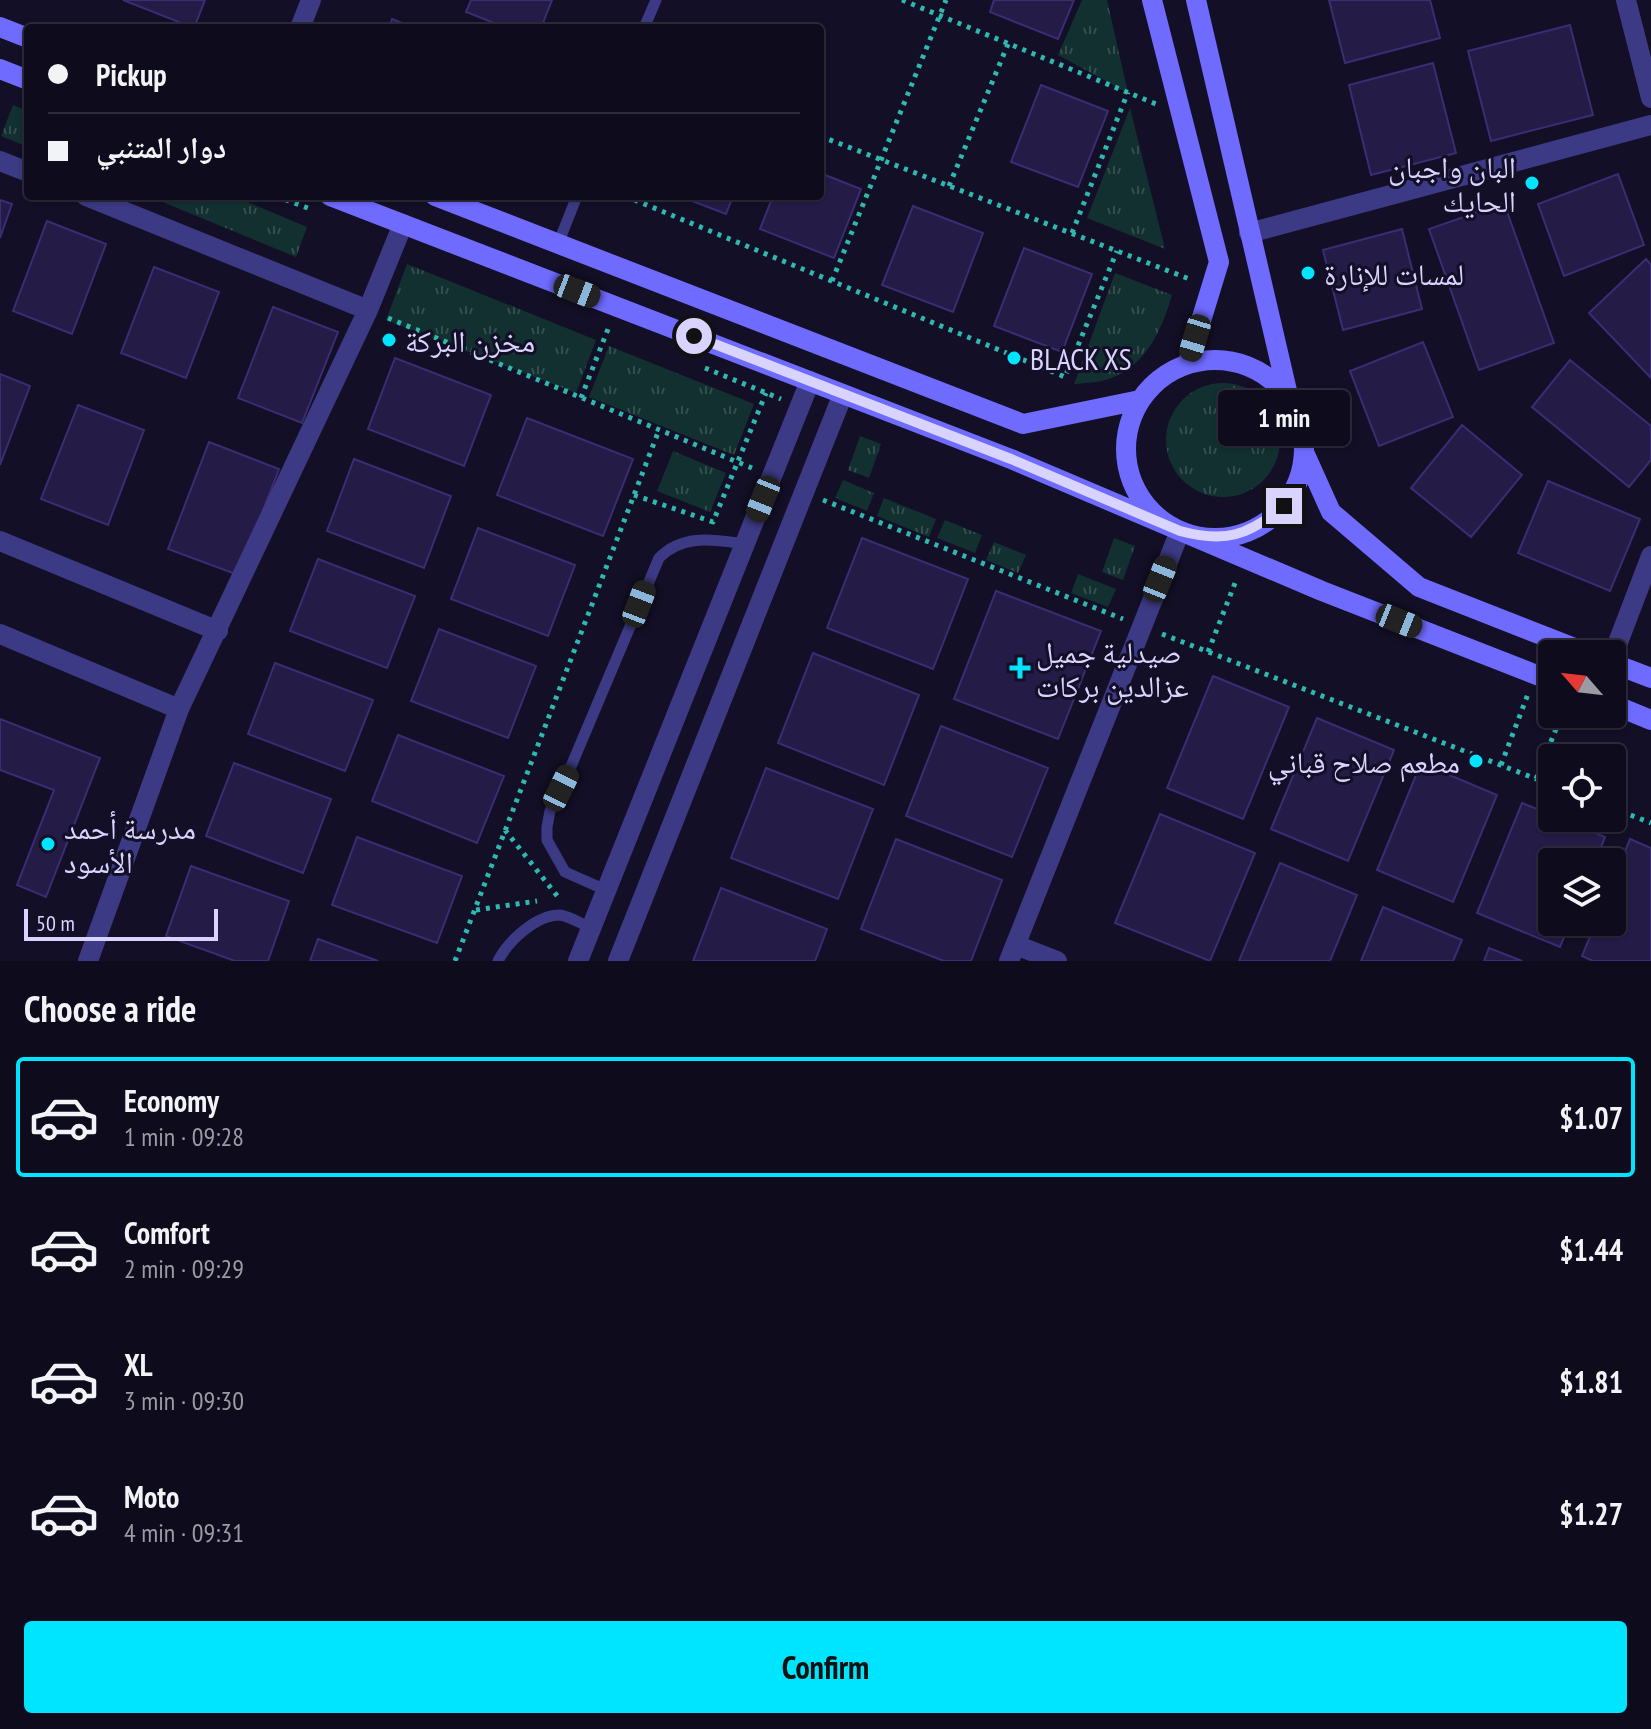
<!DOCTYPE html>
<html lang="en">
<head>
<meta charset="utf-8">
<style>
	:root { --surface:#0e0b1c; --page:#171425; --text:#f1f3f6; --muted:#9b9ba3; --line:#2e2b3b; --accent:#00e5ff }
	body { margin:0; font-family:"PT Sans Narrow","Noto Naskh Arabic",sans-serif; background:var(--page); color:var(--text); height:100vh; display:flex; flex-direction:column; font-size:30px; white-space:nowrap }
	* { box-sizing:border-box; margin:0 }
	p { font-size:26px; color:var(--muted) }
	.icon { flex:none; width:44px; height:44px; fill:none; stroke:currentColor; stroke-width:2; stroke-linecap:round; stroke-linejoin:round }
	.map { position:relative; height:961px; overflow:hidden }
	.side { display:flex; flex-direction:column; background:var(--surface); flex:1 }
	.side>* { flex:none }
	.guide { position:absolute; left:24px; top:24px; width:800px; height:176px; border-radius:8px; box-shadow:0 2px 6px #0004,0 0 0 2px var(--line); display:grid; align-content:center; height:176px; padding:0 24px; background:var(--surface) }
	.needle { width:52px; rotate:298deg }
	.tools { position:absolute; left:1538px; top:640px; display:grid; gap:16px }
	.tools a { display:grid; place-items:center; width:88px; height:88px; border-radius:8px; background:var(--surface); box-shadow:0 2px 6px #0004,0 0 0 2px var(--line); font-size:40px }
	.scale { position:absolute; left:24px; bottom:20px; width:194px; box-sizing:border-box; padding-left:8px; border:4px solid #d9d4ff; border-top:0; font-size:22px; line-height:28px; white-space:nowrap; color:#d9d4ff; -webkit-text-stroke:6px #130f26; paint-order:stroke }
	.end { position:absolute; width:36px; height:36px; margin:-18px; border:10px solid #d9d4ff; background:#111; box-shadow:0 0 0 4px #111 }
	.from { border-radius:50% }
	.bubble { position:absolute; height:56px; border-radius:8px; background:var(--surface); box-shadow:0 2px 6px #0004,0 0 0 2px var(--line); font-size:26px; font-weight:700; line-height:56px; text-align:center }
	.car { position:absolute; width:24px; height:48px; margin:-24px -12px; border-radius:10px; box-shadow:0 0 6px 2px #0007; background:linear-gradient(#222 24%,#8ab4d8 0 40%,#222 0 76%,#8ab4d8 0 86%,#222 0) }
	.guide b { display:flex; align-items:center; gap:28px; height:76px; font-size:30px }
	.guide b+b { border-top:2px solid var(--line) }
	.guide i { width:20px; height:20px; background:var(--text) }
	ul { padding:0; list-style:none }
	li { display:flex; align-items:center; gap:24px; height:120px; margin:0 16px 12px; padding:0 8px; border:4px solid transparent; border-radius:8px }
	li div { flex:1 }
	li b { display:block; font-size:30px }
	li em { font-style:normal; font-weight:700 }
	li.active { border-color:var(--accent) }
	li>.icon { width:72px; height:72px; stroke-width:1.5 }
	h2 { padding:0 24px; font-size:36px; line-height:96px }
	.button { display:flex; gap:16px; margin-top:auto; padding:16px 24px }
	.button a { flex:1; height:92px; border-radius:8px; background:var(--accent); color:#111; font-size:32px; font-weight:700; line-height:92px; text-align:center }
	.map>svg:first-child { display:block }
	.grass { fill:url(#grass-tufts) }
	.building { fill:#241b47; stroke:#3b2d73; stroke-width:2 }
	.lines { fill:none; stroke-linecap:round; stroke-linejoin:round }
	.path { stroke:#2fb8b0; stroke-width:5; stroke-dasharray:4 6; stroke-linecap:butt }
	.lane { stroke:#3d3a85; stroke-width:11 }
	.street { stroke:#3d3a85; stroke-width:20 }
	.secondary { stroke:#6f6bff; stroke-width:20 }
	.route { stroke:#d9d4ff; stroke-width:10 }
	.poi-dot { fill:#00e5ff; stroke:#130f26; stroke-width:3 }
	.labels { text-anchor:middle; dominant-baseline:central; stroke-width:6; stroke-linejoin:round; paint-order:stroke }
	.poi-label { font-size:30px; fill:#d9d4ff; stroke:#130f26; text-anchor:start }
</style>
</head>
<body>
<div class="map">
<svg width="1651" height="961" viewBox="0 0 1651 961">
	<defs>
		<pattern id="grass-tufts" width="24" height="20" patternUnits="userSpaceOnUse" patternTransform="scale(2)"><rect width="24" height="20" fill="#12302f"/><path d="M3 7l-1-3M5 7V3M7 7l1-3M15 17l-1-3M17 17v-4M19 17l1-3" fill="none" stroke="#344d4e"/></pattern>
	</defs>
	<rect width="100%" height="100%" fill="#130f26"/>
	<path class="grass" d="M1082,0H1107L1128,93L1058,55Z
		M13,105L28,111V147L1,136Z
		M1130,108L1165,249L1087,218Z
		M148,196H233L307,227L296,257Z
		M407,264L596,340L576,393L386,320Z
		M1115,273L1172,295C1162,330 1144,370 1105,380C1095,383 1084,383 1074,384Z
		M609,346L754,404L734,455L589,397Z
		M1166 440a57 57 0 1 1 114 0a57 57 0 1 1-114 0Z
		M860,436L881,444L869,478L848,470Z
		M673,451L726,473L710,512L657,491Z
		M843,480L874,493L867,511L835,498Z
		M884,498L936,519L929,537L877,516Z
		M945,520L982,535L975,553L937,538Z
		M1114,538L1135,546L1123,580L1102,572Z
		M994,542L1026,555L1018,573L986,560Z
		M1078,574L1116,589L1108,607L1071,593Z"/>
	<path class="building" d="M123,0H205L194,28Z
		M471,0H552L541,28H507L466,12Z
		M994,0H1074L1058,39L990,12Z
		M1329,0H1430L1440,38L1345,63Z
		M392,19L414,28H389Z
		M1570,25L1593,115L1491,141L1468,51Z
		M1433,63L1456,153L1371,175L1349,85Z
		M1041,85L1108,111L1078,187L1011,162Z
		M820,173L861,189L834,258L760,229L773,196H820Z
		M1618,174L1644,245L1564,276L1538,204Z
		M679,196H733L726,214Z
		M0,200L12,204L0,238Z
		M1504,203L1554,343L1479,370L1429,229Z
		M913,206L983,233L953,312L882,285Z
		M47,221L106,244L72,334L13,311Z
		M1402,229L1422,309L1343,330L1323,250Z
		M1024,248L1092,274L1062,352L994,326Z
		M1646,259L1651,265V378L1589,313Z
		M154,267L219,292L186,378L121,353Z
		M273,307L338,332L302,423L238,398Z
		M1423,342L1453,417L1379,446L1350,371Z
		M395,358L491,395L464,466L368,429Z
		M1570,360L1651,426V460L1629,487L1532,407Z
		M0,374L30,386L0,465Z
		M78,405L144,430L108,525L41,499Z
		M527,418L633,459L603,536L497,495Z
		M1462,425L1522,475L1471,537L1411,488Z
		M209,442L279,469L238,575L168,549Z
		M354,459L451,496L424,568L327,531Z
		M1548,481L1640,519L1610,591L1518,553Z
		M478,528L575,565L548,636L451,599Z
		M862,538L968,579L933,669L827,628Z
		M318,559L415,596L387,668L290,631Z
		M996,591L1101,631L1058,739L954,699Z
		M439,629L536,666L508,738L411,701Z
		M813,653L919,695L884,785L778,743Z
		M275,663L373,700L345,771L248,734Z
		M1213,676L1289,707L1243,819L1167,788Z
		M1317,718L1394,750L1348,861L1271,829Z
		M0,719L100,758L46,897L17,885L54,790L0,770Z
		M941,726L1048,768L1012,857L906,816Z
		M398,735L504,776L477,843L372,801Z
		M234,763L331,799L303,873L206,836Z
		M1421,763L1497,795L1453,902L1377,870Z
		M766,768L873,809L838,899L731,858Z
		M1522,803L1552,815V818H1558L1605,837L1595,862H1552V922H1570L1560,947L1477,913Z
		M1160,814L1255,853L1210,961L1115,923Z
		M357,837L462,876L437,943L332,905Z
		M896,839L1002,880L971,961H944L861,929Z
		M1630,839L1651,848V961H1593L1582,956L1596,922H1612V883Z
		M1280,863L1357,895L1330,961H1239Z
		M191,866L289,901L268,961H235L166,936Z
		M721,888L827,929L815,961H693Z
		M1383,907L1462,940L1453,961H1361Z
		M318,939L378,961H310Z
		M1489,948L1522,961H1484Z"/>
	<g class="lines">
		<path class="path" d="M902,0L1156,104
			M820,136L1192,280
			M949,186L1008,44
			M276,196L313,210
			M625,196L1065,377L1117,251
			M1072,233L1128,92
			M832,281L946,0
			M388,318L752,468
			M705,368L781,399
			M581,398L608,329
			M634,495L713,522L766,393
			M823,500L1123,619
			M1162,634L1552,785
			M1208,652L1237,578
			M1501,765L1528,694
			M1536,779L1562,714
			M1612,808L1651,823
			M505,830L558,897
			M476,910L537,901
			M455,961L659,430"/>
		<path class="lane" d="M644,28L656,0
			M558,244L577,196
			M608,891L565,872L547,840V827L550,811L572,764L659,558C683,533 715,540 745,544
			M498,961C508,941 536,915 560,915C569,916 582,924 591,928"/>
		<path class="street" d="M1626,0L1651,98
			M300,28L311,0
			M0,161L28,172
			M86,196L368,310
			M1249,233L1651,125
			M0,541L218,631
			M0,634L179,709
			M1612,658L1651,556
			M1016,945L1057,961
			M88,961L179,709L368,310L403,224
			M578,961L810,381
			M618,961L843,394
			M1009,961L1180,531"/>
		<path class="secondary" d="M1152,0L1219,262L1188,363
			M1196,0L1288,395
			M0,27L28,38
			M0,69L28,80
			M330,196L1011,459L1322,591L1552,681
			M435,196L1023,424L1140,400
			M1126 449a89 89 0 1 1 178 0a89 89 0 1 1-178 0Z
			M1304,452L1331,512L1419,587L1590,654
			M1612,663L1651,678
			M1612,704L1651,720"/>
	</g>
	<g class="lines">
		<path class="route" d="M694,336L1011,459L1180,531C1225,543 1248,536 1284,506"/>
	</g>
	<g class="poi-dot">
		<circle cx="1532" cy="183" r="8"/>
		<circle cx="1308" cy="273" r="8"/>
		<circle cx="389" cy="340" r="8"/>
		<circle cx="1014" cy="358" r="8"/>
		<path d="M1016 656h8v8h8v8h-8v8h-8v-8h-8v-8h8z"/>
		<circle cx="1476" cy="761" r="8"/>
		<circle cx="48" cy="844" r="8"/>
	</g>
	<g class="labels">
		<g class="poi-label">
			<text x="1516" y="166" text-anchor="end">البان واجبان<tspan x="1516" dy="34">الحايك</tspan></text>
			<text x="1324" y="273">لمسات للإنارة</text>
			<text x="405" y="340">مخزن البركة</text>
			<text x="1030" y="358">BLACK XS</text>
			<text x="1036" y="651">صيدلية جميل<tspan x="1036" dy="34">عزالدين بركات</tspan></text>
			<text x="1460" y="761" text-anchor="end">مطعم صلاح قباني</text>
			<text x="64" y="827">مدرسة أحمد<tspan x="64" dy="34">الأسود</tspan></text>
		</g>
	</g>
</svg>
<div class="tools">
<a><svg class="needle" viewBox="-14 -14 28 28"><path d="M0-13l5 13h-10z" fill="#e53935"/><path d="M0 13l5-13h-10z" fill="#9b9ba3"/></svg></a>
<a><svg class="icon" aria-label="locate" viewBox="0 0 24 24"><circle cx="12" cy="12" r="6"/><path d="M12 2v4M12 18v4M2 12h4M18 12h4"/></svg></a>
<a><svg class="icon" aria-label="layers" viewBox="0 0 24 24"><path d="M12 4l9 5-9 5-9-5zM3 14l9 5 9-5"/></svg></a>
</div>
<div class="scale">50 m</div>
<i class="end from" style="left:694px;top:336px"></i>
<i class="end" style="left:1284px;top:506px"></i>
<div class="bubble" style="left:1218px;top:390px;width:132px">1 min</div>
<i class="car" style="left:577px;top:291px;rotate:111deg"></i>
<i class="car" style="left:1195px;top:338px;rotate:197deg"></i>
<i class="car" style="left:763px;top:499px;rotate:202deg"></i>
<i class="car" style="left:1160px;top:579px;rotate:22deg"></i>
<i class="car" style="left:639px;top:604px;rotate:21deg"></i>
<i class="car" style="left:1399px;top:621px;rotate:112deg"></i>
<i class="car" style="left:561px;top:788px;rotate:26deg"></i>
<div class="guide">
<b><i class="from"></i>Pickup</b>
<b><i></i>دوار المتنبي</b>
</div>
</div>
<section class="side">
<h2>Choose a ride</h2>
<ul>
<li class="active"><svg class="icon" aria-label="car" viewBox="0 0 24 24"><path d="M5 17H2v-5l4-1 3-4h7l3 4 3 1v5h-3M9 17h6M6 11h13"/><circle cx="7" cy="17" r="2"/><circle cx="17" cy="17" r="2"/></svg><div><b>Economy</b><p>1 min · 09:28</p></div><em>$1.07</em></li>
<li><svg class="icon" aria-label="car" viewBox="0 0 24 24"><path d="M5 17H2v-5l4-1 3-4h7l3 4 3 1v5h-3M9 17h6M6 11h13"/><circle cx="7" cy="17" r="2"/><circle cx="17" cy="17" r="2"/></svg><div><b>Comfort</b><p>2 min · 09:29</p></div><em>$1.44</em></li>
<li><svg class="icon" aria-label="car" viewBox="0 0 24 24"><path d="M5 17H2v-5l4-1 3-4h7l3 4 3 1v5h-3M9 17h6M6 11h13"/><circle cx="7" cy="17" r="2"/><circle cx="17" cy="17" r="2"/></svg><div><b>XL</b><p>3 min · 09:30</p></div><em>$1.81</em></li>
<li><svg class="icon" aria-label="car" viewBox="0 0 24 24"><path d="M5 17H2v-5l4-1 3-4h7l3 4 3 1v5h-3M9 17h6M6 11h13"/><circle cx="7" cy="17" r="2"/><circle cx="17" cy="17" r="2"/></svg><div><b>Moto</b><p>4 min · 09:31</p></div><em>$1.27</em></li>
</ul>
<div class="button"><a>Confirm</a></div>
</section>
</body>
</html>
